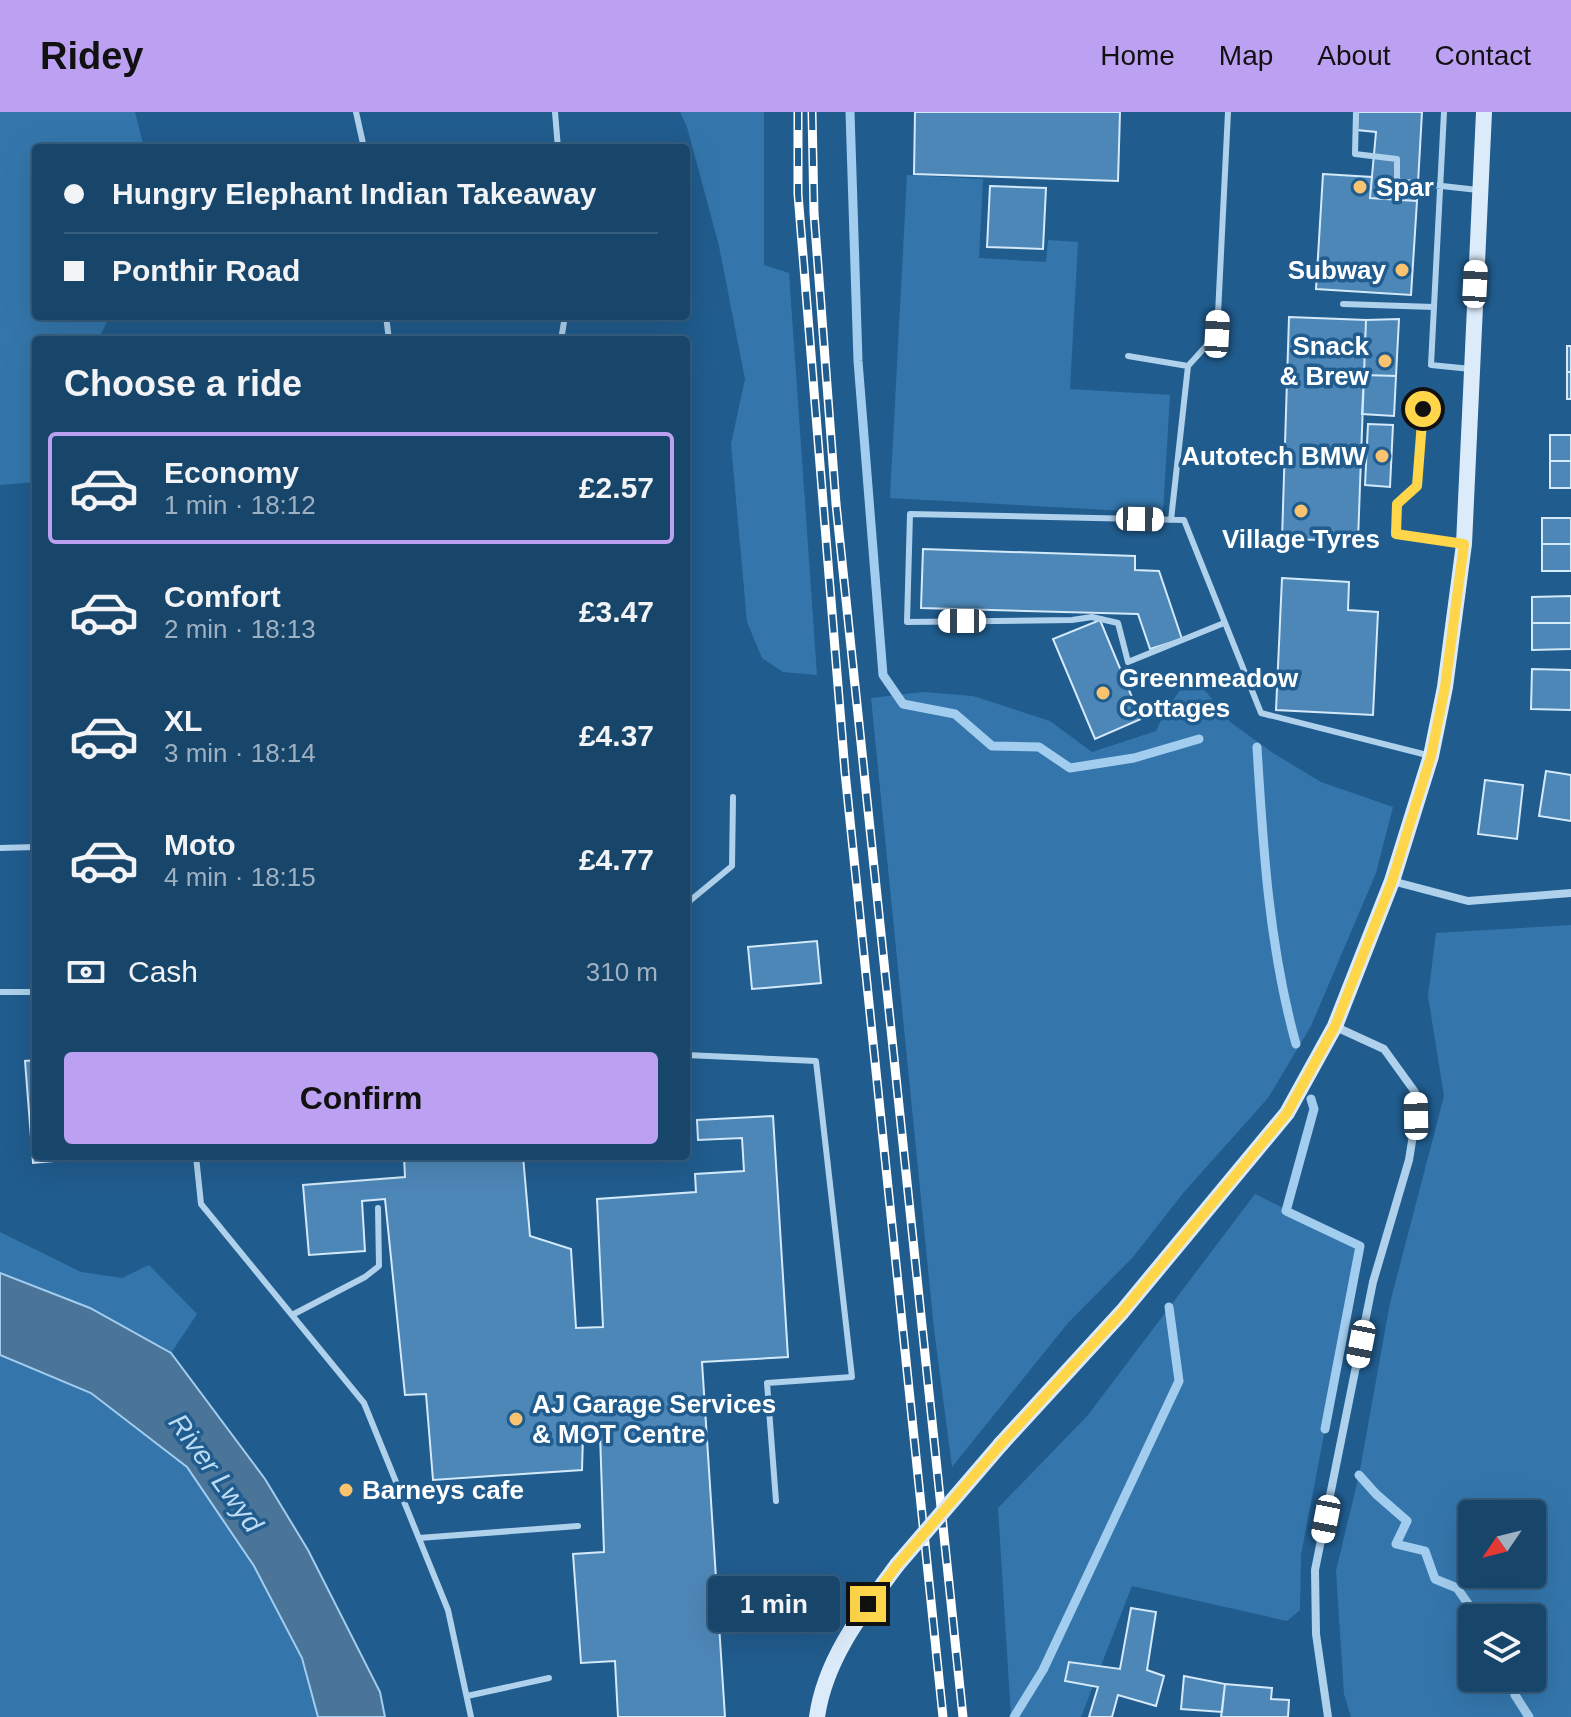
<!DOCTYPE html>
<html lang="en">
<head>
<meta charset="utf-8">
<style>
	:root { --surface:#18456a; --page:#254f72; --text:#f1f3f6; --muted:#9fb1c1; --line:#365d7e; --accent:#bca0f2 }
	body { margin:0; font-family:Arial,sans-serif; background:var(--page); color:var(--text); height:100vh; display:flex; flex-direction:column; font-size:30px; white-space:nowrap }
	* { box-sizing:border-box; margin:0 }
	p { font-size:26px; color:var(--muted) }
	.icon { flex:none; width:44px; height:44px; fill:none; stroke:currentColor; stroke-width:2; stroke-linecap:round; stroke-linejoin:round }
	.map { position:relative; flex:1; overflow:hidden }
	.sheet { position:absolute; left:32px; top:224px; width:658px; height:824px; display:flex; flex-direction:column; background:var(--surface); border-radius:8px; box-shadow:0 8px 32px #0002,0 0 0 2px var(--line) }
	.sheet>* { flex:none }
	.hud { position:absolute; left:32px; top:32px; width:658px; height:176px; border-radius:8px; box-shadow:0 8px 32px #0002,0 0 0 2px var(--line); display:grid; align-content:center; height:176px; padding:0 32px; background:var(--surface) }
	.needle { width:52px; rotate:235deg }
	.buttons { position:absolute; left:1458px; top:1388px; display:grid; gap:16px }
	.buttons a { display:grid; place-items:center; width:88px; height:88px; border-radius:8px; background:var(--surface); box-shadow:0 8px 32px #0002,0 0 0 2px var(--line); font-size:40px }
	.end { position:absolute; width:36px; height:36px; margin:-18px; border:10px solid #ffd54a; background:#111; box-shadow:0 0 0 4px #111 }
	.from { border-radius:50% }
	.bubble { position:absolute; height:56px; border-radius:8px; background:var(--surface); box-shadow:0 8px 32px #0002,0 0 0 2px var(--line); font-size:26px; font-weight:700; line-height:56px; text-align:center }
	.car { position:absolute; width:24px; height:48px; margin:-24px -12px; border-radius:10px; box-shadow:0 0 6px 2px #0007; background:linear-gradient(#fff 24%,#345 0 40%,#fff 0 76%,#345 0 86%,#fff 0) }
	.hud b { display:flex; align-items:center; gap:28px; height:76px; font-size:30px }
	.hud b+b { border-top:2px solid var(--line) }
	.hud i { width:20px; height:20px; background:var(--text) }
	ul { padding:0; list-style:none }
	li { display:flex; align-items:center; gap:24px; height:112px; margin:0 16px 12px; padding:0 16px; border:4px solid transparent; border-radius:8px }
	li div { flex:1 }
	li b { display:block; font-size:30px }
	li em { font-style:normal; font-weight:700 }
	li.active { border-color:var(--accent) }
	li>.icon { width:72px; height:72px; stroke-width:1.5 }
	h2 { padding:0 32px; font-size:36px; line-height:96px }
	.pay { display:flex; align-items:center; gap:20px; height:88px; padding:0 32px; font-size:30px }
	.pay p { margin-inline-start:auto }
	.cta { display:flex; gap:16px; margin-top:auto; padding:16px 32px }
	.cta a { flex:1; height:92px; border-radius:8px; background:var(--accent); color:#111; font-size:32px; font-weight:700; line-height:92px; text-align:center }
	header { display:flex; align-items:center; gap:48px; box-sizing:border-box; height:112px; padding:0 40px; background:var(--accent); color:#111 }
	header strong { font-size:38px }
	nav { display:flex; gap:44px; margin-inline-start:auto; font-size:28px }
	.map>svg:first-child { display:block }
	.green { fill:#3476ac; fill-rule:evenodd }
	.water { fill:#4b7598; stroke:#a3cdee; stroke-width:2 }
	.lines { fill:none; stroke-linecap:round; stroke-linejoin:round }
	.stream { stroke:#a3cdee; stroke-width:9 }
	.building { fill:#4d87b8; stroke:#d4e9f9; stroke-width:2 }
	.lane { stroke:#afd1ec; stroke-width:6 }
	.street { stroke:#afd1ec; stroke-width:8 }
	.secondary { stroke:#dbebf9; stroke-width:16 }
	.rail-casing { stroke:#fff; stroke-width:9 }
	.rail { stroke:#205c8e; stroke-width:6; stroke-dasharray:18; stroke-linecap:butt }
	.secondary-bridge { stroke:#dbebf9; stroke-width:16 }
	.route { stroke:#ffd54a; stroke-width:10 }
	.poi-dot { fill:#fac370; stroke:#205c8e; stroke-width:3 }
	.labels { text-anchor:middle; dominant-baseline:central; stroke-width:7; stroke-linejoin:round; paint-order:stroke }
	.poi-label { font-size:26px; font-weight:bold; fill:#fff; stroke:#205c8e; text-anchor:start }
	.water-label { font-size:28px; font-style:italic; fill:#bbdbf3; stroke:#205c8e }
</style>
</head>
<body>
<header>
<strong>Ridey</strong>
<nav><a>Home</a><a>Map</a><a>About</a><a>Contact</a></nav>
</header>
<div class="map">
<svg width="1571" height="1605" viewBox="0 0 1571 1605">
	<rect width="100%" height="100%" fill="#205c8e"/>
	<path class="green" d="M0,0H135L144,36H36V204H110L98,228H36V370L0,373Z
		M680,0H764V153L789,161L817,563L783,560L762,546L747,510L731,332L745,267L719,134L687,15Z
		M907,63L983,67L979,146L1046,150L1048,128L1078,130L1070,277L1170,283L1163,401L890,386Z
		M1183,574L1203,576L1230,610L1273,641L1321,670L1393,695L1376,761L1311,914L1268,986L1184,1080L1133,1145L1068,1211L952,1355L934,1217L871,586L923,580L973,584L1050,609L1092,640L1156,619L1165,600Z
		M1571,813V1605H1351L1344,1582L1336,1459L1359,1363L1390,1191L1444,984L1428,884L1436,821ZM1532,1402V1462H1472V1402ZM1472,1506H1532V1566H1472Z
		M1255,1082L1360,1134L1301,1443L1300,1498L1287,1509L1132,1474L1081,1605H1011L998,1396L1088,1303Z
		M0,1120L81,1160L122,1166L149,1153L197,1202L171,1241L90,1196L0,1161Z
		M0,1243L91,1281L187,1354L254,1454L302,1546L318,1605H0Z"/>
	<path class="water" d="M0,1161L90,1196L171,1241L265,1367L308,1438L380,1580L385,1605H318L302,1546L254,1454L187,1355L91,1281L0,1243Z"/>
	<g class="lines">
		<path class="stream" d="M850,0L858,249L883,563L903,592L955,602L992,634L1039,635L1070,656L1134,646L1199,627
			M1257,635C1263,735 1269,835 1296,932
			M1311,987L1314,997L1286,1099L1360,1134L1325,1317
			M1359,1363L1376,1382L1407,1409L1396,1432L1425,1439L1435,1467L1457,1476L1478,1506
			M1511,1566L1515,1583L1529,1605
			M1014,1605L1043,1558L1179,1269L1169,1195"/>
	</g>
	<path class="building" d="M915,0H1120L1118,69L914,62Z
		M1358,0H1422L1417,89L1370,86L1376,20L1357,18Z
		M1323,62L1372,65L1370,86L1417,89L1411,183L1316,177Z
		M990,74L1046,76L1043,137L987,135Z
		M1289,205L1366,208L1358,429L1282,427Z
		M1399,207L1396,264L1364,263L1366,208Z
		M1567,234H1571V260H1567Z
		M1567,260H1571V287H1567Z
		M1364,263L1396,264L1394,304L1362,302Z
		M1368,312L1393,313L1390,375L1365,373Z
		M1550,323H1571V349H1550Z
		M1550,349H1571V376H1550Z
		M1542,406H1571V432H1542Z
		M1542,432H1571V459H1542Z
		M923,437L1135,444V458L1159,459L1182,527L1150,537L1138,502L921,496Z
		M1282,466L1349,470L1348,498L1378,500L1373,603L1276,598Z
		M1571,484V511H1532V485Z
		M1100,508L1141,607L1095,627L1053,527Z
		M1532,511H1571V537L1532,538Z
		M1532,557L1571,558V598L1531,597Z
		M1546,659L1571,663V709L1539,704Z
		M1485,668L1523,673L1517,727L1478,722Z
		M817,829L821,871L752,877L748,835Z
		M36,948V1044H63L64,1048L33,1051L25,949Z
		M773,1004L788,1245L702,1250L725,1605H618L615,1549L581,1551L573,1442L604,1440L600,1322L583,1324L582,1358L433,1368L426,1282L405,1283L385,1087L362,1089L365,1139L309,1143L303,1073L405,1065L404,1044H523L530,1124L571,1137L576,1216L603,1215L597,1087L696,1080L695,1062L744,1059L742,1026L698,1028L697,1008Z
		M1131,1496L1156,1500L1147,1558L1164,1564L1156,1594L1118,1583L1112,1605H1089L1098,1575L1065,1569L1069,1550L1120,1557Z
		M1184,1564L1225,1572L1222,1600L1181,1597Z
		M1225,1572L1272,1576L1271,1587L1289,1588L1288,1605H1221Z"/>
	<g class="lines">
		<path class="lane" d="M356,0L364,36
			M555,0L558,36
			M1356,0L1355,42L1397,47V69L1478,78
			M1444,0L1431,253L1471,257
			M1343,192L1434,195
			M386,204L389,228
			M561,228L565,204
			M1128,244L1188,254L1171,408
			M1188,254L1217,222L1228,0
			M1423,297L1417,374L1397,392L1396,422L1461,431
			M1224,511L1128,550L1118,511L1092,505L1072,508L907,510L910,402L1184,408L1261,601L1431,644
			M0,736L36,735
			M686,792L732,754L733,685
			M0,880H36
			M686,943L816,949L852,1265L767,1271L776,1389
			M196,1044L201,1092L364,1291L448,1498L471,1605
			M292,1203L365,1165L379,1154L378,1096
			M419,1426L578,1414
			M467,1584L549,1566"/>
		<path class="street" d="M1392,769L1468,789L1571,781
			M1328,1605L1316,1522L1315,1458L1373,1170L1409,1048L1416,1004L1415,980L1384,937L1336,915"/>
		<path class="secondary" d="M1001,1332L1122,1200L1287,1001L1335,914L1392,769L1431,644L1445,575L1464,432L1484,0
			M817,1605C825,1547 863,1499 897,1453"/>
		<defs>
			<path id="rail" d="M798,0V82L845,660L943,1605
				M812,0L814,101L836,392L963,1605"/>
		</defs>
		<use href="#rail" class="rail-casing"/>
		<use href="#rail" class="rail"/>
		<path class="secondary-bridge" d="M897,1453L1001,1332"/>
	</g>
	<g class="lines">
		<path class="route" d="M868,1492L897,1453L1001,1332L1122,1200L1287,1001L1335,914L1392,769L1431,644L1445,575L1464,432L1396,422L1397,392L1417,374L1423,297"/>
	</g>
	<g class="poi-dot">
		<circle cx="1360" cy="75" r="8"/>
		<circle cx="1402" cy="158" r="8"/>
		<circle cx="1385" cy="249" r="8"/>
		<circle cx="1382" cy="344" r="8"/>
		<circle cx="1301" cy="399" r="8"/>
		<circle cx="1103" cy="581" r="8"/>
		<circle cx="516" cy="1307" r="8"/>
		<circle cx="346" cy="1378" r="8"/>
	</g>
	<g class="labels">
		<g class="poi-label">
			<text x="1376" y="75">Spar</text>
			<text x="1386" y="158" text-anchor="end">Subway</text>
			<text x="1369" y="234" text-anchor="end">Snack<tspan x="1369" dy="30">&amp; Brew</tspan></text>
			<text x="1366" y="344" text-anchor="end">Autotech BMW</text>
			<text x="1301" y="427" text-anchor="middle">Village Tyres</text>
			<text x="1119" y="566">Greenmeadow<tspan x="1119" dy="30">Cottages</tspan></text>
			<text x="532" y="1292">AJ Garage Services<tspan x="532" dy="30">&amp; MOT Centre</tspan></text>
			<text x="362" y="1378">Barneys cafe</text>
		</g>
		<g class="water-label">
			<text transform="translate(216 1361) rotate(54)">River Lwyd</text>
		</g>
	</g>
</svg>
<div class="buttons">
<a><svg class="needle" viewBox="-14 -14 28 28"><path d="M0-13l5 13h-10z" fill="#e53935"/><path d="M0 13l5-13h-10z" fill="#9fb1c1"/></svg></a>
<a><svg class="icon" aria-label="layers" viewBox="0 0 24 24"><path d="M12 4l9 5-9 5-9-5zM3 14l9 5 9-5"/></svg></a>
</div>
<i class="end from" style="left:1423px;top:297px"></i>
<i class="end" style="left:868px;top:1492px"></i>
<div class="bubble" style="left:708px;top:1464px;width:132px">1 min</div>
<i class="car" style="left:1475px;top:172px;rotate:3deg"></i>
<i class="car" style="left:1217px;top:222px;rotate:3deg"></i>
<i class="car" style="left:1140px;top:407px;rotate:91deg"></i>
<i class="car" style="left:962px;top:509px;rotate:270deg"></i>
<i class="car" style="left:1416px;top:1004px;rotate:359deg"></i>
<i class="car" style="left:1361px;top:1232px;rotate:191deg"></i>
<i class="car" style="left:1326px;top:1407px;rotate:191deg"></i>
<div class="hud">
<b><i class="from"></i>Hungry Elephant Indian Takeaway</b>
<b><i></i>Ponthir Road</b>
</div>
<section class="sheet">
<h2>Choose a ride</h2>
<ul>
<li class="active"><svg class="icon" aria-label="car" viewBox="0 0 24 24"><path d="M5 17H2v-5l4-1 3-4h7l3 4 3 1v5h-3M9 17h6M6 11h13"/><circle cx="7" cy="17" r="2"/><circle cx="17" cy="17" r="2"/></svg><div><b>Economy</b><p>1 min · 18:12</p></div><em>£2.57</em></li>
<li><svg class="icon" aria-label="car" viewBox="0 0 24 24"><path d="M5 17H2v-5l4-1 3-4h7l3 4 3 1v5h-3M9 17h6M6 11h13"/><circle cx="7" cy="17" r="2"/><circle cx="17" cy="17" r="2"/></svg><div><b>Comfort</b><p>2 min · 18:13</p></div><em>£3.47</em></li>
<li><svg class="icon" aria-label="car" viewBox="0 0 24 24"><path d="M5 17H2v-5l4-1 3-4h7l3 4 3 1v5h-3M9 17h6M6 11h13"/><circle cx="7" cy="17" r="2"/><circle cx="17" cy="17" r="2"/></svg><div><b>XL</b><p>3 min · 18:14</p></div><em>£4.37</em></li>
<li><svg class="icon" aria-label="car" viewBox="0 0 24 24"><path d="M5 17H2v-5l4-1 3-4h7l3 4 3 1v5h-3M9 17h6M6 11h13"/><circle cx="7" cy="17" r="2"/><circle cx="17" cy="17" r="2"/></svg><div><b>Moto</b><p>4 min · 18:15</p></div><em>£4.77</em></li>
</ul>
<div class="pay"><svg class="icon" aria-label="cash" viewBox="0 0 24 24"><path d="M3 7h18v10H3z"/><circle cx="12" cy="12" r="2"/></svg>Cash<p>310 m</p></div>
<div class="cta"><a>Confirm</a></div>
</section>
</div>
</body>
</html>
